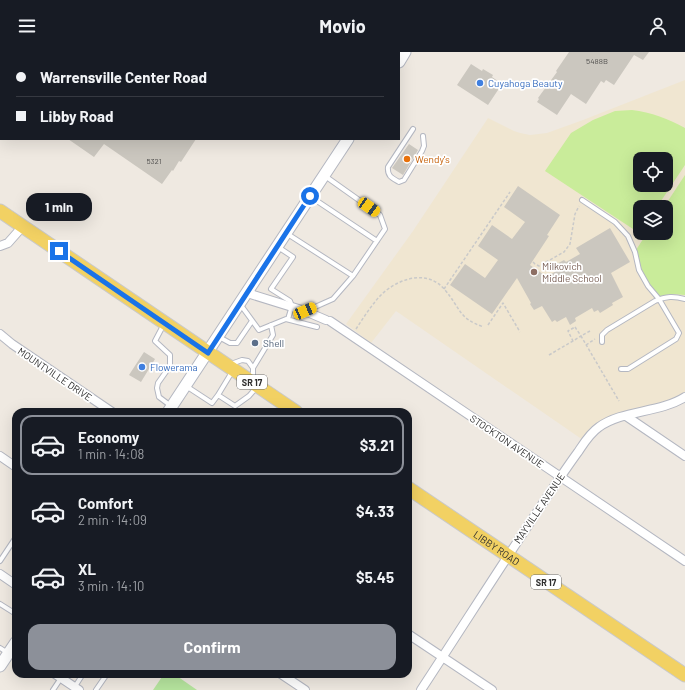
<!DOCTYPE html>
<html lang="en">
<head>
<meta charset="utf-8">
<style>
	:root { --surface:#171b24; --page:#20242c; --text:#f1f3f6; --muted:#9ea1a6; --line:#363941; --accent:#8c9099 }
	body { margin:0; font-family:Barlow,sans-serif; background:var(--page); color:var(--text); height:100vh; display:flex; flex-direction:column; font-size:15px; white-space:nowrap }
	* { box-sizing:border-box; margin:0 }
	p { font-size:13px; color:var(--muted) }
	.icon { flex:none; width:22px; height:22px; fill:none; stroke:currentColor; stroke-width:2; stroke-linecap:round; stroke-linejoin:round }
	.map { position:relative; flex:1; overflow:hidden }
	.panel { position:absolute; left:12px; top:356px; width:400px; height:270px; display:flex; flex-direction:column; background:var(--surface); border-radius:12px; box-shadow:0 4px 16px #0002 }
	.panel>* { flex:none }
	.hud { position:absolute; left:0px; top:0px; width:400px; height:88px; box-shadow:0 4px 16px #0002; display:grid; align-content:center; height:88px; padding:0 16px; background:var(--surface) }
	.buttons { position:absolute; left:633px; top:100px; display:grid; gap:8px }
	.buttons a { display:grid; place-items:center; width:40px; height:40px; border-radius:8px; background:var(--surface); box-shadow:0 4px 16px #0002; font-size:20px }
	.end { position:absolute; width:18px; height:18px; margin:-9px; border:5px solid #1a73e8; background:#fff; box-shadow:0 0 0 2px #fff }
	.from { border-radius:50% }
	.bubble { position:absolute; height:28px; border-radius:12px; background:var(--surface); box-shadow:0 4px 16px #0002; font-size:13px; font-weight:700; line-height:28px; text-align:center }
	.car { position:absolute; width:12px; height:24px; margin:-12px -6px; border-radius:5px; box-shadow:0 0 3px 1px #0007; background:linear-gradient(#f5c518 24%,#345 0 40%,#f5c518 0 76%,#345 0 86%,#f5c518 0) }
	.hud b { display:flex; align-items:center; gap:14px; height:38px; font-size:15px }
	.hud b+b { border-top:1px solid var(--line) }
	.hud i { width:10px; height:10px; background:var(--text) }
	ul { padding:7px 0 0; list-style:none }
	li { display:flex; align-items:center; gap:12px; height:60px; margin:0 8px 6px; padding:0 8px; border:2px solid transparent; border-radius:12px }
	li div { flex:1 }
	li b { display:block; font-size:15px }
	li em { font-style:normal; font-weight:700 }
	li.current { border-color:var(--accent) }
	li>.icon { width:36px; height:36px; stroke-width:1.5 }
	.cta { display:flex; gap:8px; margin-top:auto; padding:8px 16px }
	.cta a { flex:1; height:46px; border-radius:12px; background:var(--accent); color:#fff; font-size:16px; font-weight:700; line-height:46px; text-align:center }
	header { display:flex; justify-content:space-between; align-items:center; height:52px; padding:0 16px; background:var(--surface); font-size:18px; font-weight:700 }
	.map>svg:first-child { display:block }
	.education { fill:#f0e6d1; fill-rule:evenodd }
	.green { fill:#b6e59e }
	.pitch { fill:#c9ec9a; fill-rule:evenodd }
	.building { fill:#cbc7bf }
	.lines { fill:none; stroke-linecap:round; stroke-linejoin:round }
	.service-casing { stroke:#b4b7c1; stroke-width:6 }
	.minor-casing { stroke:#b4b7c1; stroke-width:10 }
	.secondary-casing { stroke:#b4b7c1; stroke-width:13 }
	.primary-casing { stroke:#c9c9c9; stroke-width:15 }
	.path { stroke:#c9c9c9; stroke-width:1.5; stroke-dasharray:3 2; stroke-linecap:butt }
	.service { stroke:#fff; stroke-width:4 }
	.minor { stroke:#fff; stroke-width:8 }
	.secondary { stroke:#fff; stroke-width:11 }
	.primary { stroke:#f2d163; stroke-width:13 }
	.route { stroke:#1a73e8; stroke-width:5 }
	.shop-dot { fill:#3f7fe0; stroke:#fff; stroke-width:1.5 }
	.food-dot { fill:#e8710a; stroke:#fff; stroke-width:1.5 }
	.education-dot { fill:#8d6e63; stroke:#fff; stroke-width:1.5 }
	.service-dot { fill:#5c6f8a; stroke:#fff; stroke-width:1.5 }
	.labels { text-anchor:middle; dominant-baseline:central; stroke-width:3.5; stroke-linejoin:round; paint-order:stroke }
	.number-label { font-size:8px; fill:#555452 }
	.shield { fill:#fff; stroke:#6d6d6d; stroke-width:1 }
	.shield-label { font-size:9px; font-weight:bold; fill:#2e2e2e }
	.shop-label { font-size:10px; fill:#366cbe; stroke:#fff; text-anchor:start }
	.food-label { font-size:10px; fill:#c56008; stroke:#fff; text-anchor:start }
	.education-label { font-size:10px; fill:#785e54; stroke:#fff; text-anchor:start }
	.service-label { font-size:10px; fill:#4e5e75; stroke:#fff; text-anchor:start }
	.street-label { font-size:10px; fill:#2e2e2e; stroke:#fff }
</style>
</head>
<body>
<header><svg class="icon" aria-label="menu" viewBox="0 0 24 24"><path d="M4 6h16M4 12h16M4 18h16"/></svg>Movio<svg class="icon" aria-label="person" viewBox="0 0 24 24"><circle cx="12" cy="8" r="4"/><path d="M4 21q1-7 8-7t8 7"/></svg></header>
<div class="map">
<svg width="685" height="638" viewBox="0 0 685 638">
	<rect width="100%" height="100%" fill="#efe9e1"/>
	<path class="education" d="M685,28V341L678,345L639,357L583,388L396,259L371,291L346,272L413,179L488,66L514,79L520,81L530,83L547,81L583,68ZM640,107H666V133H640ZM640,155H666V181H640Z"/>
	<path class="green" d="M164,622H174L197,638H153Z"/>
	<path class="pitch" d="M632,58C651,60 669,67 685,76V113L657,155H640V179H636L545,119L571,81L593,68L615,59ZM640,107H666V133H640Z
		M685,123V243L671,242L654,246L643,223L636,198L647,181H666V155H664Z"/>
	<path class="building" d="M569,0H649L643,8L634,3L614,33L606,28L604,31L601,29L586,52L571,42L557,63L537,50L539,47L538,46L557,20L556,19Z
		M471,12L482,19L483,17L493,23L492,25L502,32L488,53L457,33Z
		M68,87H196L181,110L179,109L173,119L172,118L162,132L104,92L94,105Z
		M409,92L418,98L403,123L392,116Z
		M518,134L560,163L547,183L549,184L530,213L547,225L556,219L553,214L564,208L566,210L580,202L576,196L610,176L630,210L611,221L623,245L612,251L613,253L600,261L598,258L594,260L592,256L575,266L576,269L570,273L566,265L557,270L555,268L552,270L542,254L534,258L530,252L531,251L517,226L492,262L450,233L465,212L485,226L498,208L478,194L492,173L512,187L525,170L504,155Z
		M144,300L155,307L141,330L129,323Z"/>
	<g class="lines">
		<defs>
			<path id="service" d="M413,77L388,115C387,124 392,126 399,130L404,128L422,99L424,94L423,84
				M311,145L377,189
				M582,148L615,170L628,184L635,200L639,218L648,234L659,247L679,281L676,287L628,317H621
				M286,181L353,224
				M278,195L293,205L271,237L290,249L292,254L288,267
				M240,252L259,278L286,267L317,275
				M306,259L333,247L353,224L385,177L380,163L325,124
				M164,272L155,289L170,303V314L158,331L157,336L159,345L171,354
				M219,285L230,291H237L252,269
				M602,290V283L607,278L655,249C666,244 674,244 685,247
				M231,312L242,308L248,309L253,316V327
				M253,316L273,283L271,273
				M232,320L218,343L235,354L249,344L256,336
				M186,334L212,351L218,343
				M0,509L16,485
				M0,552L16,562
				M0,596L8,601
				M74,636L83,622
				M53,638L61,626
				M96,638L107,622"/>
			<path id="minor" d="M0,194L8,191L23,174
				M247,241L305,259L326,268
				M330,269L685,509
				M0,282L12,292L112,360
				M626,364L685,404
				M0,404L16,415
				M0,522L16,533
				M408,582L492,638
				M55,622L79,638
				M281,622L305,638
				M421,638C463,574 504,509 547,445C557,430 567,415 578,400C584,391 590,381 599,375C622,358 660,361 685,345"/>
			<path id="secondary" d="M399,10L405,0
				M168,360L348,87
				M0,614L16,590"/>
			<g id="primary">
				<path d="M0,159L296,360"/>
				<path id="s1" d="M408,436L685,623"/>
			</g>
		</defs>
		<use href="#service" class="service-casing"/>
		<use href="#minor" class="minor-casing"/>
		<use href="#secondary" class="secondary-casing"/>
		<use href="#primary" class="primary-casing"/>
		<path class="path" d="M533,210L535,212L539,214L564,200L570,192L575,162L579,154
			M444,237L510,140
			M488,273L503,251L520,280
			M575,275L581,284L573,289L568,279Z
			M356,277C364,265 372,252 382,242C399,226 428,217 445,238C460,255 458,267 484,275
			M590,279L581,284L619,349
			M586,293L595,287
			M549,303L573,289"/>
		<use href="#service" class="service"/>
		<use href="#minor" class="minor"/>
		<use href="#secondary" class="secondary"/>
		<use href="#primary" class="primary"/>
	</g>
	<g class="lines">
		<path class="route" d="M59,199L208,301L310,144"/>
	</g>
	<g class="shop-dot">
		<circle cx="480" cy="31" r="4"/>
		<circle cx="142" cy="315" r="4"/>
	</g>
	<circle class="food-dot" cx="407" cy="107" r="4"/>
	<circle class="education-dot" cx="534" cy="220" r="4"/>
	<circle class="service-dot" cx="255" cy="291" r="4"/>
	<g class="labels">
		<g class="number-label">
			<text x="597" y="9">5488B</text>
			<text x="154" y="109">5321</text>
		</g>
		<g class="shield">
			<rect x="237" y="323" width="30" height="14" rx="3"/>
			<rect x="531" y="523" width="30" height="14" rx="3"/>
		</g>
		<g class="shield-label">
			<text x="252" y="330">SR 17</text>
			<text x="546" y="530">SR 17</text>
		</g>
		<g class="shop-label">
			<text x="488" y="31">Cuyahoga Beauty</text>
			<text x="150" y="315">Flowerama</text>
		</g>
		<g class="food-label">
			<text x="415" y="107">Wendy's</text>
		</g>
		<g class="education-label">
			<text x="542" y="214">Milkovich<tspan x="542" dy="12">Middle School</tspan></text>
		</g>
		<g class="service-label">
			<text x="263" y="291">Shell</text>
		</g>
		<g class="street-label">
			<text transform="translate(55 322) rotate(34)">MOUNTVILLE DRIVE</text>
			<text transform="translate(507 389) rotate(34)">STOCKTON AVENUE</text>
			<text transform="translate(539 456) rotate(-56)">MAYVILLE AVENUE</text>
			<text stroke="none"><textPath href="#s1" startOffset="107">LIBBY ROAD</textPath></text>
		</g>
	</g>
</svg>
<div class="buttons">
<a><svg class="icon" aria-label="locate" viewBox="0 0 24 24"><circle cx="12" cy="12" r="6"/><path d="M12 2v4M12 18v4M2 12h4M18 12h4"/></svg></a>
<a><svg class="icon" aria-label="layers" viewBox="0 0 24 24"><path d="M12 4l9 5-9 5-9-5zM3 14l9 5 9-5"/></svg></a>
</div>
<i class="end from" style="left:310px;top:144px"></i>
<i class="end" style="left:59px;top:199px"></i>
<div class="bubble" style="left:26px;top:141px;width:66px">1 min</div>
<i class="car" style="left:369px;top:155px;rotate:125deg"></i>
<i class="car" style="left:305px;top:259px;rotate:67deg"></i>
<div class="hud">
<b><i class="from"></i>Warrensville Center Road</b>
<b><i></i>Libby Road</b>
</div>
<section class="panel">
<ul>
<li class="current"><svg class="icon" aria-label="car" viewBox="0 0 24 24"><path d="M5 17H2v-5l4-1 3-4h7l3 4 3 1v5h-3M9 17h6M6 11h13"/><circle cx="7" cy="17" r="2"/><circle cx="17" cy="17" r="2"/></svg><div><b>Economy</b><p>1 min · 14:08</p></div><em>$3.21</em></li>
<li><svg class="icon" aria-label="car" viewBox="0 0 24 24"><path d="M5 17H2v-5l4-1 3-4h7l3 4 3 1v5h-3M9 17h6M6 11h13"/><circle cx="7" cy="17" r="2"/><circle cx="17" cy="17" r="2"/></svg><div><b>Comfort</b><p>2 min · 14:09</p></div><em>$4.33</em></li>
<li><svg class="icon" aria-label="car" viewBox="0 0 24 24"><path d="M5 17H2v-5l4-1 3-4h7l3 4 3 1v5h-3M9 17h6M6 11h13"/><circle cx="7" cy="17" r="2"/><circle cx="17" cy="17" r="2"/></svg><div><b>XL</b><p>3 min · 14:10</p></div><em>$5.45</em></li>
</ul>
<div class="cta"><a>Confirm</a></div>
</section>
</div>
</body>
</html>
